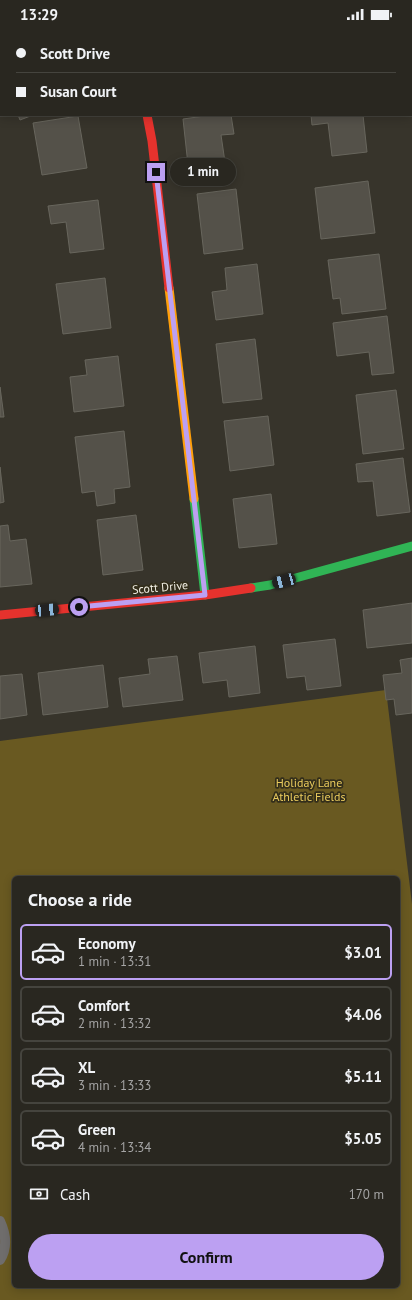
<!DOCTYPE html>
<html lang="en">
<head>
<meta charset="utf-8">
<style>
	:root { --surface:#292720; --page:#312f29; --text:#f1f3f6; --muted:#a5a5a5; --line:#45443e; --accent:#bca0f2 }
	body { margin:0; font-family:"PT Sans",sans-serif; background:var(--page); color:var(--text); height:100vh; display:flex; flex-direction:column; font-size:15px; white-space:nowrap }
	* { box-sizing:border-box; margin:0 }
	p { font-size:13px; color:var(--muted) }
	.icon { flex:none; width:22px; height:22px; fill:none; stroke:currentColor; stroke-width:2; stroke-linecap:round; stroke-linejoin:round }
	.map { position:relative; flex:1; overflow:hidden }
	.drawer { position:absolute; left:12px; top:848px; width:388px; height:412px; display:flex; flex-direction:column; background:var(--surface); border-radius:6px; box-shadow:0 2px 10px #0003,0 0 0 1px var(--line) }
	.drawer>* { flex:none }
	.guide { position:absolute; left:0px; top:0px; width:412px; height:88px; box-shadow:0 2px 10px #0003,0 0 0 1px var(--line); display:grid; align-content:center; height:88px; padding:0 16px; background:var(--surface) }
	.end { position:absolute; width:18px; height:18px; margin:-9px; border:5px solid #bca0f2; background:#111; box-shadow:0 0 0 2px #111 }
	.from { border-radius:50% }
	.bubble { position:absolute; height:28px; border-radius:14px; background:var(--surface); box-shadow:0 2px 10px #0003,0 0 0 1px var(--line); font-size:13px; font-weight:600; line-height:28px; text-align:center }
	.car { position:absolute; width:12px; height:24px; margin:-12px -6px; border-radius:5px; box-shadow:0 0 3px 1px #0007; background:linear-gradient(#222 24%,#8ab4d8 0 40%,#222 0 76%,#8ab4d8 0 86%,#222 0) }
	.guide b { display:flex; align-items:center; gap:14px; height:38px; font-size:15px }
	.guide b+b { border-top:1px solid var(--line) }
	.guide i { width:10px; height:10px; background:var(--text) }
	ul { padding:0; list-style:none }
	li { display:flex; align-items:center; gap:12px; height:56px; margin:0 8px 6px; padding:0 8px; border:2px solid var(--line); border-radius:6px }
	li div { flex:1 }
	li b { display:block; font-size:15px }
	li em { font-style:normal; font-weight:600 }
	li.current { border-color:var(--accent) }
	li>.icon { width:36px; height:36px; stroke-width:1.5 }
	h2 { padding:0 16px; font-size:18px; line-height:48px }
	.pay { display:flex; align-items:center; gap:10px; height:44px; padding:0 16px; font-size:15px }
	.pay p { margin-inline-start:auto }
	.action { display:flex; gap:8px; margin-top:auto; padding:8px 16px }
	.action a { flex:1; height:46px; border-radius:24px; background:var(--accent); color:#111; font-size:16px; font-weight:600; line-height:46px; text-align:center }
	.status { display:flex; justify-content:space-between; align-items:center; height:28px; padding:0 20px; background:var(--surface); direction:ltr }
	.status svg { height:11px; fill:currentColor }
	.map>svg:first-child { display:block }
	.green { fill:#695921; fill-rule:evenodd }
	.building { fill:#545149; stroke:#68665d }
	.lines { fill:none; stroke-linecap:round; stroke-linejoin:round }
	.lane { stroke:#6f6d6c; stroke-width:10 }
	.street { stroke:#6f6d6c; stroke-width:20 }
	.fast { stroke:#30b455; stroke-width:9 }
	.slow { stroke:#ff9f0a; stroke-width:9 }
	.jam { stroke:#e5322d; stroke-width:9 }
	.route { stroke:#bca0f2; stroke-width:5 }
	.labels { text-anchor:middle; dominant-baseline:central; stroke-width:3.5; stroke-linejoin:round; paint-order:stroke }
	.street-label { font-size:12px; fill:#efece1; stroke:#332e1b }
	.park-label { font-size:12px; fill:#eacb5d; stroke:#332e1b }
</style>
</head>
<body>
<div class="status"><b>13:29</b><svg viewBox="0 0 49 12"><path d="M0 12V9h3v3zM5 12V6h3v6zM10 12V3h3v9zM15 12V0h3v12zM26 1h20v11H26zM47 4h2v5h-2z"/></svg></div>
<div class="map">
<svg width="412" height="1272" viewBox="0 0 412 1272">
	<rect width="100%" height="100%" fill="#37342b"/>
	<path class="green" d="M386,662L412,876V1272H0V713ZM14,850H398V1258H14Z"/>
	<path class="building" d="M18,87H33L20,92Z
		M212,87H231L234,106L221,107L226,141L189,146L183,91Z
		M311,87H363L367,124L332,128L328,95L312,97Z
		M78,88L87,140L42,147L33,95Z
		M368,153L375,205L321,211L315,160Z
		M236,161L243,221L204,226L197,166Z
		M98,172L104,221L70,225L66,194L51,196L48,178Z
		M379,226L386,281L342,286L340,270L333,271L328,232Z
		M257,236L263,286L216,292L212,264L227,262L225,240Z
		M105,250L111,300L63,306L56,256Z
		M387,288L394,345L372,347L369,324L337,328L333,295Z
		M255,311L262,371L223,375L216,316Z
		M118,328L124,378L74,384L70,349L87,347L85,332Z
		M0,359L4,389H0Z
		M396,362L404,421L363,426L356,367Z
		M268,388L274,437L230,443L224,393Z
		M124,403L130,459L114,461L115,475L97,478L95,463L82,465L75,409Z
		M403,430L410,484L377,488L373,453L358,454L356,436Z
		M0,439L4,474L0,475Z
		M271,466L277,516L239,520L233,471Z
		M136,487L143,542L103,547L97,492Z
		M8,497L10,513L26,511L32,556L0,559V498Z
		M412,575V615L367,620L363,582Z
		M335,611L341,658L307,662L305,648L287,650L283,617Z
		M255,618L260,665L229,669L227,652L203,655L199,625Z
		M177,628L183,672L123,679L119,650L150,646L148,631Z
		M412,630V685L396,687L394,671L386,672L383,647L402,645L400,632Z
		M103,637L108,679L43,687L38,645Z
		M22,646L27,687L0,691V648Z"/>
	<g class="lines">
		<path class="lane" d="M0,1193C6,1206 8,1219 0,1232"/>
		<path class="street" d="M116,0V1"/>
		<path class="fast" d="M194,471L205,567
			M251,560L270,557L412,518"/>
		<path class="slow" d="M169,260L194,471"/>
		<path class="jam" d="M397,0L398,1
			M411,69L412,75
			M147,87L152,113L169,260
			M0,587L205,567L251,560"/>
	</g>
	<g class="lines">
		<path class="route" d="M79,579L205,567L156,144"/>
	</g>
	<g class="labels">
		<g class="street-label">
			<text transform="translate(160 559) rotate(-5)">Scott Drive</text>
		</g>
		<g class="park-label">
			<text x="309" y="754">Holiday Lane<tspan x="309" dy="14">Athletic Fields</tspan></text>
		</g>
	</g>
</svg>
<i class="end from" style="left:79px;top:579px"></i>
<i class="end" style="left:156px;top:144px"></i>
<div class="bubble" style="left:170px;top:130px;width:66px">1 min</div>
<i class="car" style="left:284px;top:553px;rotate:255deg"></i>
<i class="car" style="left:47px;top:582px;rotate:85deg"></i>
<div class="guide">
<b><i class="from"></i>Scott Drive</b>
<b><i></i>Susan Court</b>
</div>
<section class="drawer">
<h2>Choose a ride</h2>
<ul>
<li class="current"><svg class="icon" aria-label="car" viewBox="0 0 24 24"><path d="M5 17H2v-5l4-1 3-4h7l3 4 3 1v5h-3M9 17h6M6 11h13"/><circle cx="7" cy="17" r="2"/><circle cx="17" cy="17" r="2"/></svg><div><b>Economy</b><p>1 min · 13:31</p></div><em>$3.01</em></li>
<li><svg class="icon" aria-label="car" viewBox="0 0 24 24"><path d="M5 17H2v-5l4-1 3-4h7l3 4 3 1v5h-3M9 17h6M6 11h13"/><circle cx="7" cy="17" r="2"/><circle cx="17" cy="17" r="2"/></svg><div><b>Comfort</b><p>2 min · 13:32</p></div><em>$4.06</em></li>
<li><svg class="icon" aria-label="car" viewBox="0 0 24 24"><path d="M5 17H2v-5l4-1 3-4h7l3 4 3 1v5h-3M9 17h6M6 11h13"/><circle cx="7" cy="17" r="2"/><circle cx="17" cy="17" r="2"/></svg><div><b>XL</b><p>3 min · 13:33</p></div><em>$5.11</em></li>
<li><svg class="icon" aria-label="car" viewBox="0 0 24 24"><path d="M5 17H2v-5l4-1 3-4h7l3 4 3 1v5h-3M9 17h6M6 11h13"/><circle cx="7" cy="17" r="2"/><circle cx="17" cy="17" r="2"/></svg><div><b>Green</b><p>4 min · 13:34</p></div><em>$5.05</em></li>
</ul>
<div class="pay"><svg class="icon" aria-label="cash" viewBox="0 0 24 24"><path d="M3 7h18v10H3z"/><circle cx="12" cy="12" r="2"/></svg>Cash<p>170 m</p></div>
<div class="action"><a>Confirm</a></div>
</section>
</div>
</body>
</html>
